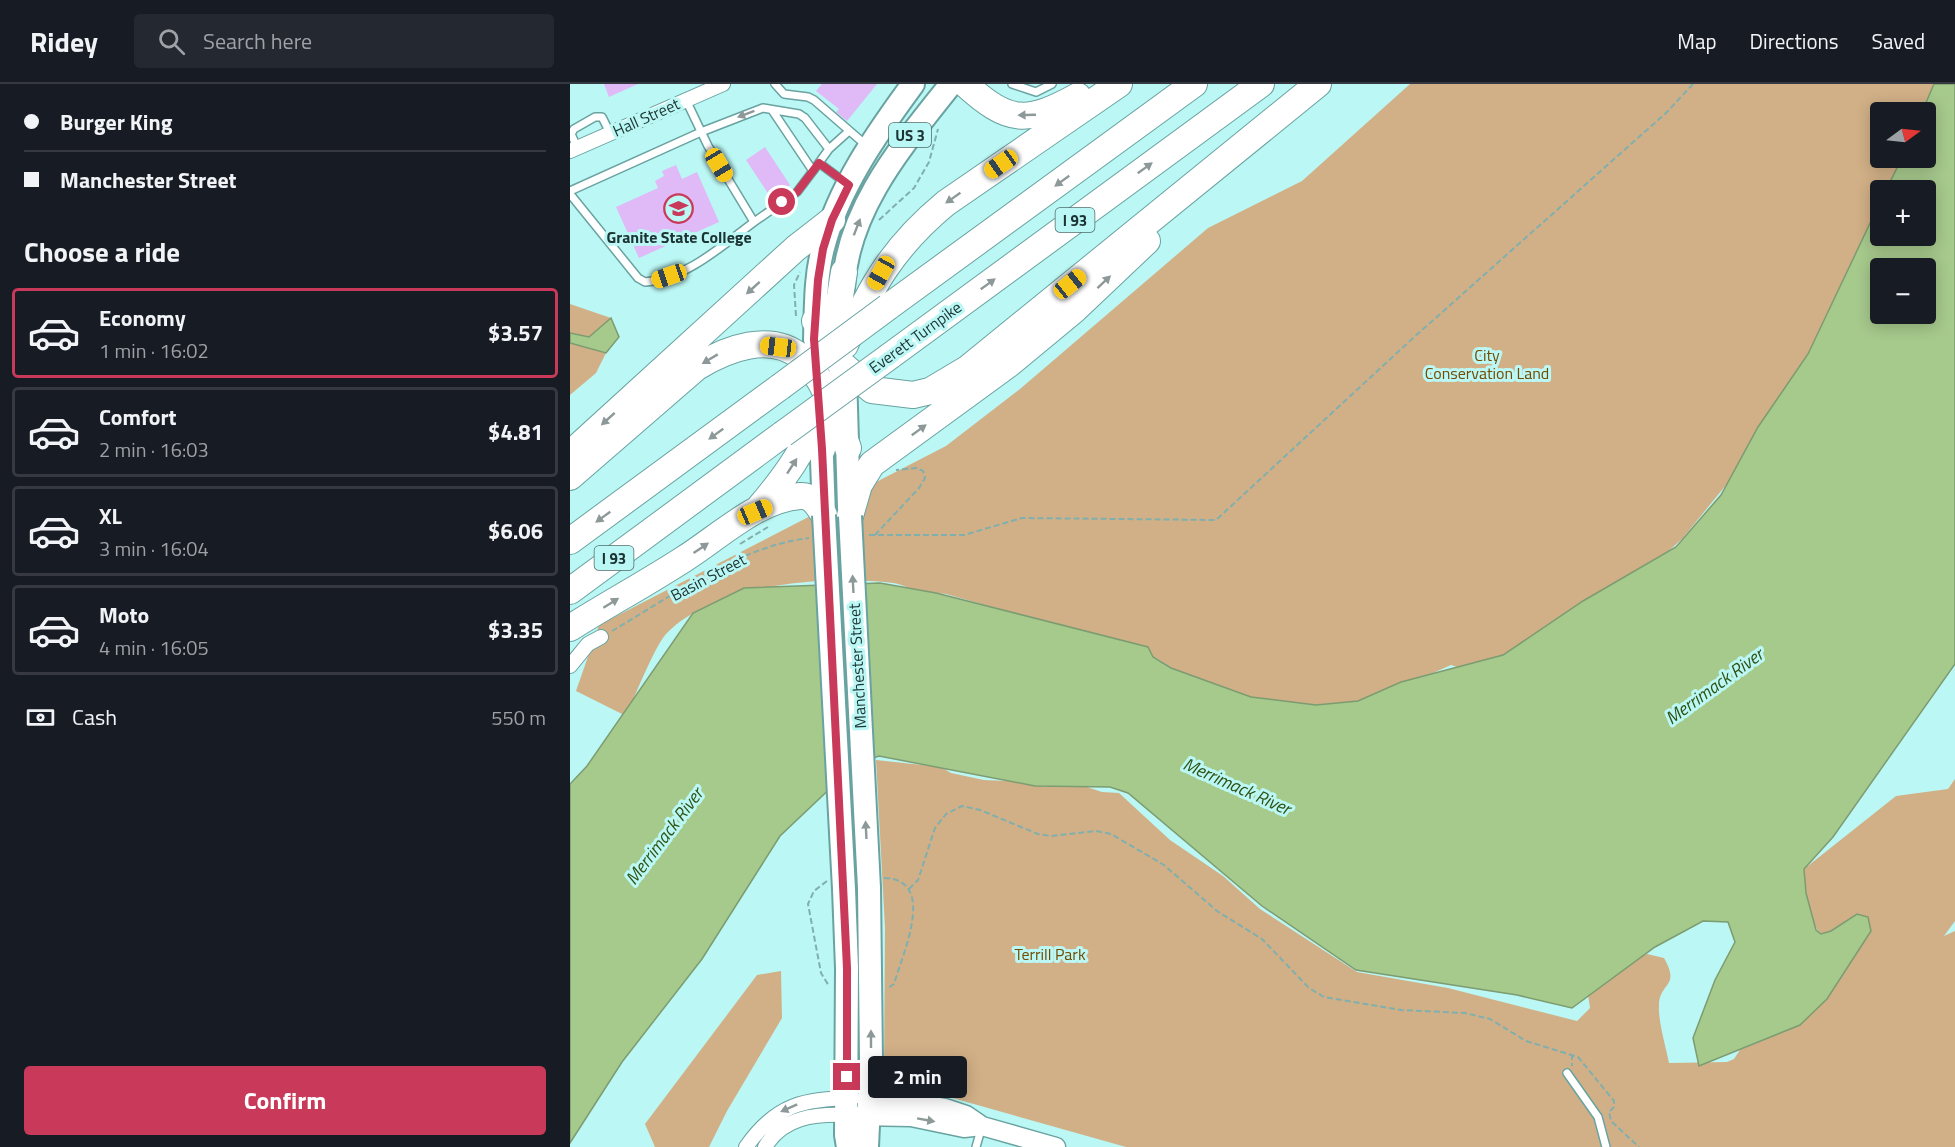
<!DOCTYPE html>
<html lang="en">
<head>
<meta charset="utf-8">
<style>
	:root { --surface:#171b24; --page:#242831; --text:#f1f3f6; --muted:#9ea1a6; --line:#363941; --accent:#c93959 }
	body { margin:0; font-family:"Titillium Web",sans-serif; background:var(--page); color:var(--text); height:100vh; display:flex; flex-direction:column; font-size:22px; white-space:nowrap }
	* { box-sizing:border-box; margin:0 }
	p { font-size:20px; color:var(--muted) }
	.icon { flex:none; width:33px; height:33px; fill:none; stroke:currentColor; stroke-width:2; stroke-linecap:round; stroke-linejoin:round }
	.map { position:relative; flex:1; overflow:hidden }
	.side { display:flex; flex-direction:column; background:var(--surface); width:570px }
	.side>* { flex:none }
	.hud { display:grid; align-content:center; height:132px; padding:0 24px; background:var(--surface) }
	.needle { width:39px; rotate:75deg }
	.tools { position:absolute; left:1300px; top:18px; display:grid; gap:12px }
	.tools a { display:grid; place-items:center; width:66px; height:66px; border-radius:6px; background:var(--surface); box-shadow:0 3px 15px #0003; font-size:30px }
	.end { position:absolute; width:27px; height:27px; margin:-14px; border:8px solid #c93959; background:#fff; box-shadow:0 0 0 3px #fff }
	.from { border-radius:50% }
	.bubble { position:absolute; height:42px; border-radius:6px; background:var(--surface); box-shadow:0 3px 15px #0003; font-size:20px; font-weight:700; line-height:42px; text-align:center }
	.car { position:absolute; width:18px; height:36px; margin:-18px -9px; border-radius:8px; box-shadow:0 0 4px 2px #0007; background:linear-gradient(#f5c518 24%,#345 0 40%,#f5c518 0 76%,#345 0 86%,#f5c518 0) }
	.hud b { display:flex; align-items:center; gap:21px; height:57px; font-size:22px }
	.hud b+b { border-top:2px solid var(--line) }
	.hud i { width:15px; height:15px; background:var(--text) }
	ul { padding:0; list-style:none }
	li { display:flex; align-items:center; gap:18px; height:90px; margin:0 12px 9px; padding:0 12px; border:3px solid var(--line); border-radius:6px }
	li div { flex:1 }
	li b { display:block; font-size:22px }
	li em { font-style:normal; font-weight:700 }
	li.active { border-color:var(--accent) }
	li>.icon { width:54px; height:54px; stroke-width:1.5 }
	h2 { padding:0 24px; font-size:27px; line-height:72px }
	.pay { display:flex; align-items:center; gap:15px; height:66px; padding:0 24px; font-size:22px }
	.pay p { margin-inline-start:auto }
	.button { display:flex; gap:12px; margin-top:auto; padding:12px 24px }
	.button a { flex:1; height:69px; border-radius:6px; background:var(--accent); color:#fff; font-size:24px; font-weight:700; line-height:69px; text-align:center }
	header { display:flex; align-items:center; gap:36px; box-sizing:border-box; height:84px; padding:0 30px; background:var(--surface); border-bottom:2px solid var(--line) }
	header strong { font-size:28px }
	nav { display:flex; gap:33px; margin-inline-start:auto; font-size:21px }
	.search { width:420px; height:54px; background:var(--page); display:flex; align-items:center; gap:15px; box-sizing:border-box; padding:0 21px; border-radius:6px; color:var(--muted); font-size:22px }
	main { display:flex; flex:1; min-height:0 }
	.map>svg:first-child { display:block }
	.green { fill:#d1b087 }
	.water { fill:#a6c98c; stroke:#7c9c71; stroke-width:1.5; fill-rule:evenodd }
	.building { fill:#dfbaf6 }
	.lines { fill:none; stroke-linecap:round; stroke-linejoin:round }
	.service-casing { stroke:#69a3a1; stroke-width:10 }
	.minor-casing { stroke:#69a3a1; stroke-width:16 }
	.tertiary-casing { stroke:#69a3a1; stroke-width:21 }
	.primary-casing { stroke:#69a3a1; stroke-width:26 }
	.motorway-casing { stroke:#69a3a1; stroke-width:28 }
	.path { stroke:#80afad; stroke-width:2; stroke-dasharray:6 3; stroke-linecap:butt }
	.service { stroke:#fff; stroke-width:7 }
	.minor { stroke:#fff; stroke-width:14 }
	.tertiary { stroke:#fff; stroke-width:18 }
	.primary { stroke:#fff; stroke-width:22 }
	.motorway { stroke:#fff; stroke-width:26 }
	.primary-bridge-casing { stroke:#69a3a1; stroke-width:26; stroke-linecap:butt }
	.motorway-bridge-casing { stroke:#69a3a1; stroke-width:28; stroke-linecap:butt }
	.primary-bridge { stroke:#fff; stroke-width:22 }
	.motorway-bridge { stroke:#fff; stroke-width:26 }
	.oneway { fill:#8d9998 }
	.route { stroke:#c93959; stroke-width:8 }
	.labels { text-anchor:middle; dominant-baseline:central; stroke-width:6; stroke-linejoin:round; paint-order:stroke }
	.shield { fill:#bbf7f4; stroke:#4b6e6c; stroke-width:1.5 }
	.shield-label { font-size:15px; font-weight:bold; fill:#1b3332 }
	.street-label { font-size:16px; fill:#1b3332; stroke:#bbf7f4 }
	.poi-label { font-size:16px; font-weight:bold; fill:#1b3332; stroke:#bbf7f4 }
	.park-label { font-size:16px; fill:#734a00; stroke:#bbf7f4 }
	.water-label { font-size:18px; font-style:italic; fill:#315113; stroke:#bbf7f4 }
</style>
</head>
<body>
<header>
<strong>Ridey</strong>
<div class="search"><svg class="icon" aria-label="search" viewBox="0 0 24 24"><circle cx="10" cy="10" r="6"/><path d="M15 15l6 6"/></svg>Search here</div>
<nav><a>Map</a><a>Directions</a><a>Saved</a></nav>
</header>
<main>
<section class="side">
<div class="hud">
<b><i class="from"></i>Burger King</b>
<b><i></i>Manchester Street</b>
</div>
<h2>Choose a ride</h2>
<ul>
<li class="active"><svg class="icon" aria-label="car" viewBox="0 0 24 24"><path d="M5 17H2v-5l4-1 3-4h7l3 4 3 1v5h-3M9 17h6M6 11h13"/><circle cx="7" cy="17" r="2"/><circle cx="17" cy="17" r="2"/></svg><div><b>Economy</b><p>1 min · 16:02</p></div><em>$3.57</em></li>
<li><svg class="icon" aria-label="car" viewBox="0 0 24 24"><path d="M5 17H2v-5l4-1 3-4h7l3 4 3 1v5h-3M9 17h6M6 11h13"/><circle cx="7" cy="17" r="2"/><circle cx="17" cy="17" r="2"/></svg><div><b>Comfort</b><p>2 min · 16:03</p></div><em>$4.81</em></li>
<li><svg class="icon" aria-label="car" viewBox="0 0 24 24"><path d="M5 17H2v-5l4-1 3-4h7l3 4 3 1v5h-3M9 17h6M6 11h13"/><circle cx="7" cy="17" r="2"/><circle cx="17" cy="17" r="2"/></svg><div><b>XL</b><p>3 min · 16:04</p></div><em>$6.06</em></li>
<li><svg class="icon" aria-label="car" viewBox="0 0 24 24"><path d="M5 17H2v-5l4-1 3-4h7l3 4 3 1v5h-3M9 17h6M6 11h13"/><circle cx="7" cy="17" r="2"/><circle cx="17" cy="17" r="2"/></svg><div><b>Moto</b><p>4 min · 16:05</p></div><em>$3.35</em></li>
</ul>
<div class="pay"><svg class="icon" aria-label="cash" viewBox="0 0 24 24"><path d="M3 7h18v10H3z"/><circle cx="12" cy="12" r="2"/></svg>Cash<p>550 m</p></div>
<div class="button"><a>Confirm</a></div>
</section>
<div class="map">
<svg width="1385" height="1063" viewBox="0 0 1385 1063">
	<rect width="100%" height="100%" fill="#bbf7f4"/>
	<path class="green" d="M840,0H1367L1352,28H1311V74H1332L1321,106H1311V130L1277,210L1165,390L1112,455L1075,488L1006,540L900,587L881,581L798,618L714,631L625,599L588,575L554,560L376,510C367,509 358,508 349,507C340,505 332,500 323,499C256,491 145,499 96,550C85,562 64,614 56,632L6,607L29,541L376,362L450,305L638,144L732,97Z
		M0,220L41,234L49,253L36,269L26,289L0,311Z
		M306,676L371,683L381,689L414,696L462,698L473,703L502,698L532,708L549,709L600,756L653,792L690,825L787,888L878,904L1007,937L1020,924L1017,904L1043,887L1077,870L1094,874C1111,904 1089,898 1089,922C1088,937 1096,963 1099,979L1157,978L1164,975L1170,966L1230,941L1270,895L1301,846L1287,830L1261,847L1251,850C1238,838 1235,802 1234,785L1326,712L1378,705L1385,695V837L1374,852L1385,847V1063H556L365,1009L333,1004L314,984L315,844Z
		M211,887L212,934L157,1027L139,1063H85L75,1040L187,891Z"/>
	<path class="water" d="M1364,0H1385V580L1263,753L1234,785L1236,809L1246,846L1251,850L1261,847L1287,830L1298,833L1301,847L1257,915L1230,941L1129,982L1123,954L1145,896L1165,858L1158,838L1133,837L1085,863L1002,924L947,911L786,886L692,822L558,709L540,703L465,702L309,672L286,680L210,752L132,875L52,978L0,1059V700L17,682L123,529L174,504L310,499L366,509L578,563L583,573L601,584L681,613L746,621L788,617L831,598L933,571L1013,517L1106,463L1151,411L1188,343L1238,270L1311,116V152H1356V106H1316L1332,74H1356V28H1352ZM1311,184H1356V230H1311Z
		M41,234L49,253L36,269L0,259V249L19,253Z"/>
	<path class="building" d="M34,0H68L39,13Z
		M252,0H307L277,37L266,28L269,25L246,7Z
		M195,63L220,101L201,114L176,76Z
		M106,81L112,95L127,88L149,138L69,174L46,123L88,104L85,97L94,92L92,87Z"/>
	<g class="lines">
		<defs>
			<path id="service" d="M205,0L214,10L238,13L244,16L297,62
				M442,0L466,8L482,0
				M116,16L138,62L184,138L227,108L243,87L202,26
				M7,63L1,50L4,45L25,33H32L40,49
				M249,79L276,99
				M243,87L259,65L279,47
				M0,107L131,48L193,24L229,30L235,34L259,65
				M0,110L68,194L75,198C116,195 153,161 184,138
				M997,989L1028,1033L1036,1063
				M406,1063L412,1042"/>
			<path id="minor" d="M0,67L153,0
				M0,582L18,560L31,553
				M176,1063C206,1020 234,1015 283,1014
				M195,1063C213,1033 244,1030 276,1031"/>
			<path id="tertiary" d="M300,1014L327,1015L375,1024L396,1031L412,1042L486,1063
				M287,1032L341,1033L394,1044L412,1042"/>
			<path id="primary" d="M273,204C278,123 333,61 381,0
				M245,256C246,225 245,194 253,164C268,104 307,49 343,0
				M275,291L279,423
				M251,348L254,431
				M274,805L277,884L276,1051L278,1063
				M297,1063L301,976L299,804"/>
			<path id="motorway" d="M395,0C439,40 457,40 508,12
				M318,223L624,0
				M245,237L269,278L302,306L343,311L360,307L397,285L748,0
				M275,261C301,201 325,161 376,119L549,0
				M261,268L274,188
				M320,272L691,0
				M252,365L265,299
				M0,370L226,164L262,136
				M0,393L127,283C156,265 201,247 232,274C254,293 268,337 278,364
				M188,425C213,396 236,365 249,328
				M280,432L289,401L302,380L439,280L503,227L577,157
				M0,457L210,303
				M0,507L213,350
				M0,544C38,520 77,499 114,475C149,453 188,415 230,412C243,411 248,422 254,431"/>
		</defs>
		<use href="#service" class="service-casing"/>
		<use href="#minor" class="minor-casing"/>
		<use href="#tertiary" class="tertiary-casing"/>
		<use href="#primary" class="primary-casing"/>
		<use href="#motorway" class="motorway-casing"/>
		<path class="path" d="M309,136L344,104L359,78L368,45
			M226,232L224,201L230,188
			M299,451H394L452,434L646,436L842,255L1097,28L1123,0
			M305,451L349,404L355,394L353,387L347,384L326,386
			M170,460L198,443
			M42,547C102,512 170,462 239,454
			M314,794C368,795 332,871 324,900L318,904
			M257,797L244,807L238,820L251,889L259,902
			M339,805L348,796L365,744L376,730L392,722L410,726L468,750L481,752L526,747L541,750L594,781L647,827L692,855L739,904L754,913L831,926L895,929L920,935L956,957L1008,973L1044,1017V1023L1039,1028L1041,1037L1069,1063
			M1002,970V982"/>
		<use href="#service" class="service"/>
		<use href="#minor" class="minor"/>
		<use href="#tertiary" class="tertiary"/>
		<use href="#primary" class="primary"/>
		<use href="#motorway" class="motorway"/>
		<defs>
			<path id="primary-bridge" d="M254,431L274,805
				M280,432L299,804"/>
			<path id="motorway-bridge" d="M210,303L318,223
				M213,350L320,272"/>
		</defs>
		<use href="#primary-bridge" class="primary-bridge-casing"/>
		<use href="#motorway-bridge" class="motorway-bridge-casing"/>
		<use href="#primary-bridge" class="primary-bridge"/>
		<use href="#motorway-bridge" class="motorway-bridge"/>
	</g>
	<defs><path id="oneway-solid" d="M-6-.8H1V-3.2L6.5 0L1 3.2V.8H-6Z" transform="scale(1.5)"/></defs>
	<g class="oneway">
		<use href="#oneway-solid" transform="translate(176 30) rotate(159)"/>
		<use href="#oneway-solid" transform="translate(457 31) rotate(178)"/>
		<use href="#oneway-solid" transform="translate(575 84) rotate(-36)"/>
		<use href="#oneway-solid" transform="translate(492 97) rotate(144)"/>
		<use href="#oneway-solid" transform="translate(383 114) rotate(145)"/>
		<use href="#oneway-solid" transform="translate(287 143) rotate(-69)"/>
		<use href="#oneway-solid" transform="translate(534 198) rotate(-43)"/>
		<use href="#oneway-solid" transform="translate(418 200) rotate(-36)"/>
		<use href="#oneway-solid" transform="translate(183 204) rotate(138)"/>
		<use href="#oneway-solid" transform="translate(140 275) rotate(149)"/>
		<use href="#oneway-solid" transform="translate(38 335) rotate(138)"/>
		<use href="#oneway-solid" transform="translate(349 346) rotate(-36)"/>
		<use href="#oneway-solid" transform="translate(146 350) rotate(144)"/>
		<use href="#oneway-solid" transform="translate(222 382) rotate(-57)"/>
		<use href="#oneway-solid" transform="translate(33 433) rotate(144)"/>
		<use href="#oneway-solid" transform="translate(131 464) rotate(-34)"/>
		<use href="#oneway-solid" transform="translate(283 500) rotate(-93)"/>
		<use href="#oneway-solid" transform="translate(41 519) rotate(-32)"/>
		<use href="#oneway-solid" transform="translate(296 746) rotate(-93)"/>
		<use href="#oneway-solid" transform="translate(301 955) rotate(-90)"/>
		<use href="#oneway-solid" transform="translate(219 1024) rotate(156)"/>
		<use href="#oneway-solid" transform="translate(356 1036) rotate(10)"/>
	</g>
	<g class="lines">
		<path class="route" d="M212,118L227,108L249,79L279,101L262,136L253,165L248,196L244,255L252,365L277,884V993"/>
	</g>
	<defs>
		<symbol id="university-ring" viewBox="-11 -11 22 22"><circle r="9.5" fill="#bbf7f4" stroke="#c93959" stroke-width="1.5"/><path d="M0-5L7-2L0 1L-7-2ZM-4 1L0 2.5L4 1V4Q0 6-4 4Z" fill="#c93959"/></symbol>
	</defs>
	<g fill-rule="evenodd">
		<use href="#university-ring" x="92" y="108" width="33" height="33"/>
	</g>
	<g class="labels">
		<g class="shield">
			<rect x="319" y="39" width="42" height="24" rx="4.5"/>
			<rect x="485.5" y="124" width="39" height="24" rx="4.5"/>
			<rect x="24.5" y="462" width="39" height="24" rx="4.5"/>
		</g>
		<g class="shield-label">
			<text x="340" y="51">US 3</text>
			<text x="505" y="136">I 93</text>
			<text x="44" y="474">I 93</text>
		</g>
		<g class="street-label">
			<text transform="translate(76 33) rotate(-24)">Hall Street</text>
			<text transform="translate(345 253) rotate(-36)">Everett Turnpike</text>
			<text transform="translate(138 493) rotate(-28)">Basin Street</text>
			<text transform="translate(287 582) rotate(-93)">Manchester Street</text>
		</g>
		<g class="poi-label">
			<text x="109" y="153">Granite State College</text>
		</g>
		<g class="park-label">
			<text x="917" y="271">City<tspan x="917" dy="18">Conservation Land</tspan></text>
			<text x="480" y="870">Terrill Park</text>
		</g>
		<g class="water-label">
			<text transform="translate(1144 602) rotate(-36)">Merrimack River</text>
			<text transform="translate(667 702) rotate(24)">Merrimack River</text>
			<text transform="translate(94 752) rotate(-53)">Merrimack River</text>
		</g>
	</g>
</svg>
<div class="tools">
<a><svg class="needle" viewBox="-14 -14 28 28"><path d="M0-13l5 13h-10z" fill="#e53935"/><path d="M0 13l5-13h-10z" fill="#9ea1a6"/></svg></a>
<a>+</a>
<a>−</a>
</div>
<i class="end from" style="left:212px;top:118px"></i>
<i class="end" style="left:277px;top:993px"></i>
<div class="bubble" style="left:298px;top:972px;width:99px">2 min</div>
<i class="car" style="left:431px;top:80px;rotate:235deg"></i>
<i class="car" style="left:149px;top:81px;rotate:149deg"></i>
<i class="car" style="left:311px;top:189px;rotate:209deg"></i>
<i class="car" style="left:99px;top:192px;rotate:251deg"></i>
<i class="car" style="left:500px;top:200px;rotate:51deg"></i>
<i class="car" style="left:208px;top:263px;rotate:277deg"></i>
<i class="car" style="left:185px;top:428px;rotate:67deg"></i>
</div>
</main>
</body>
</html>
